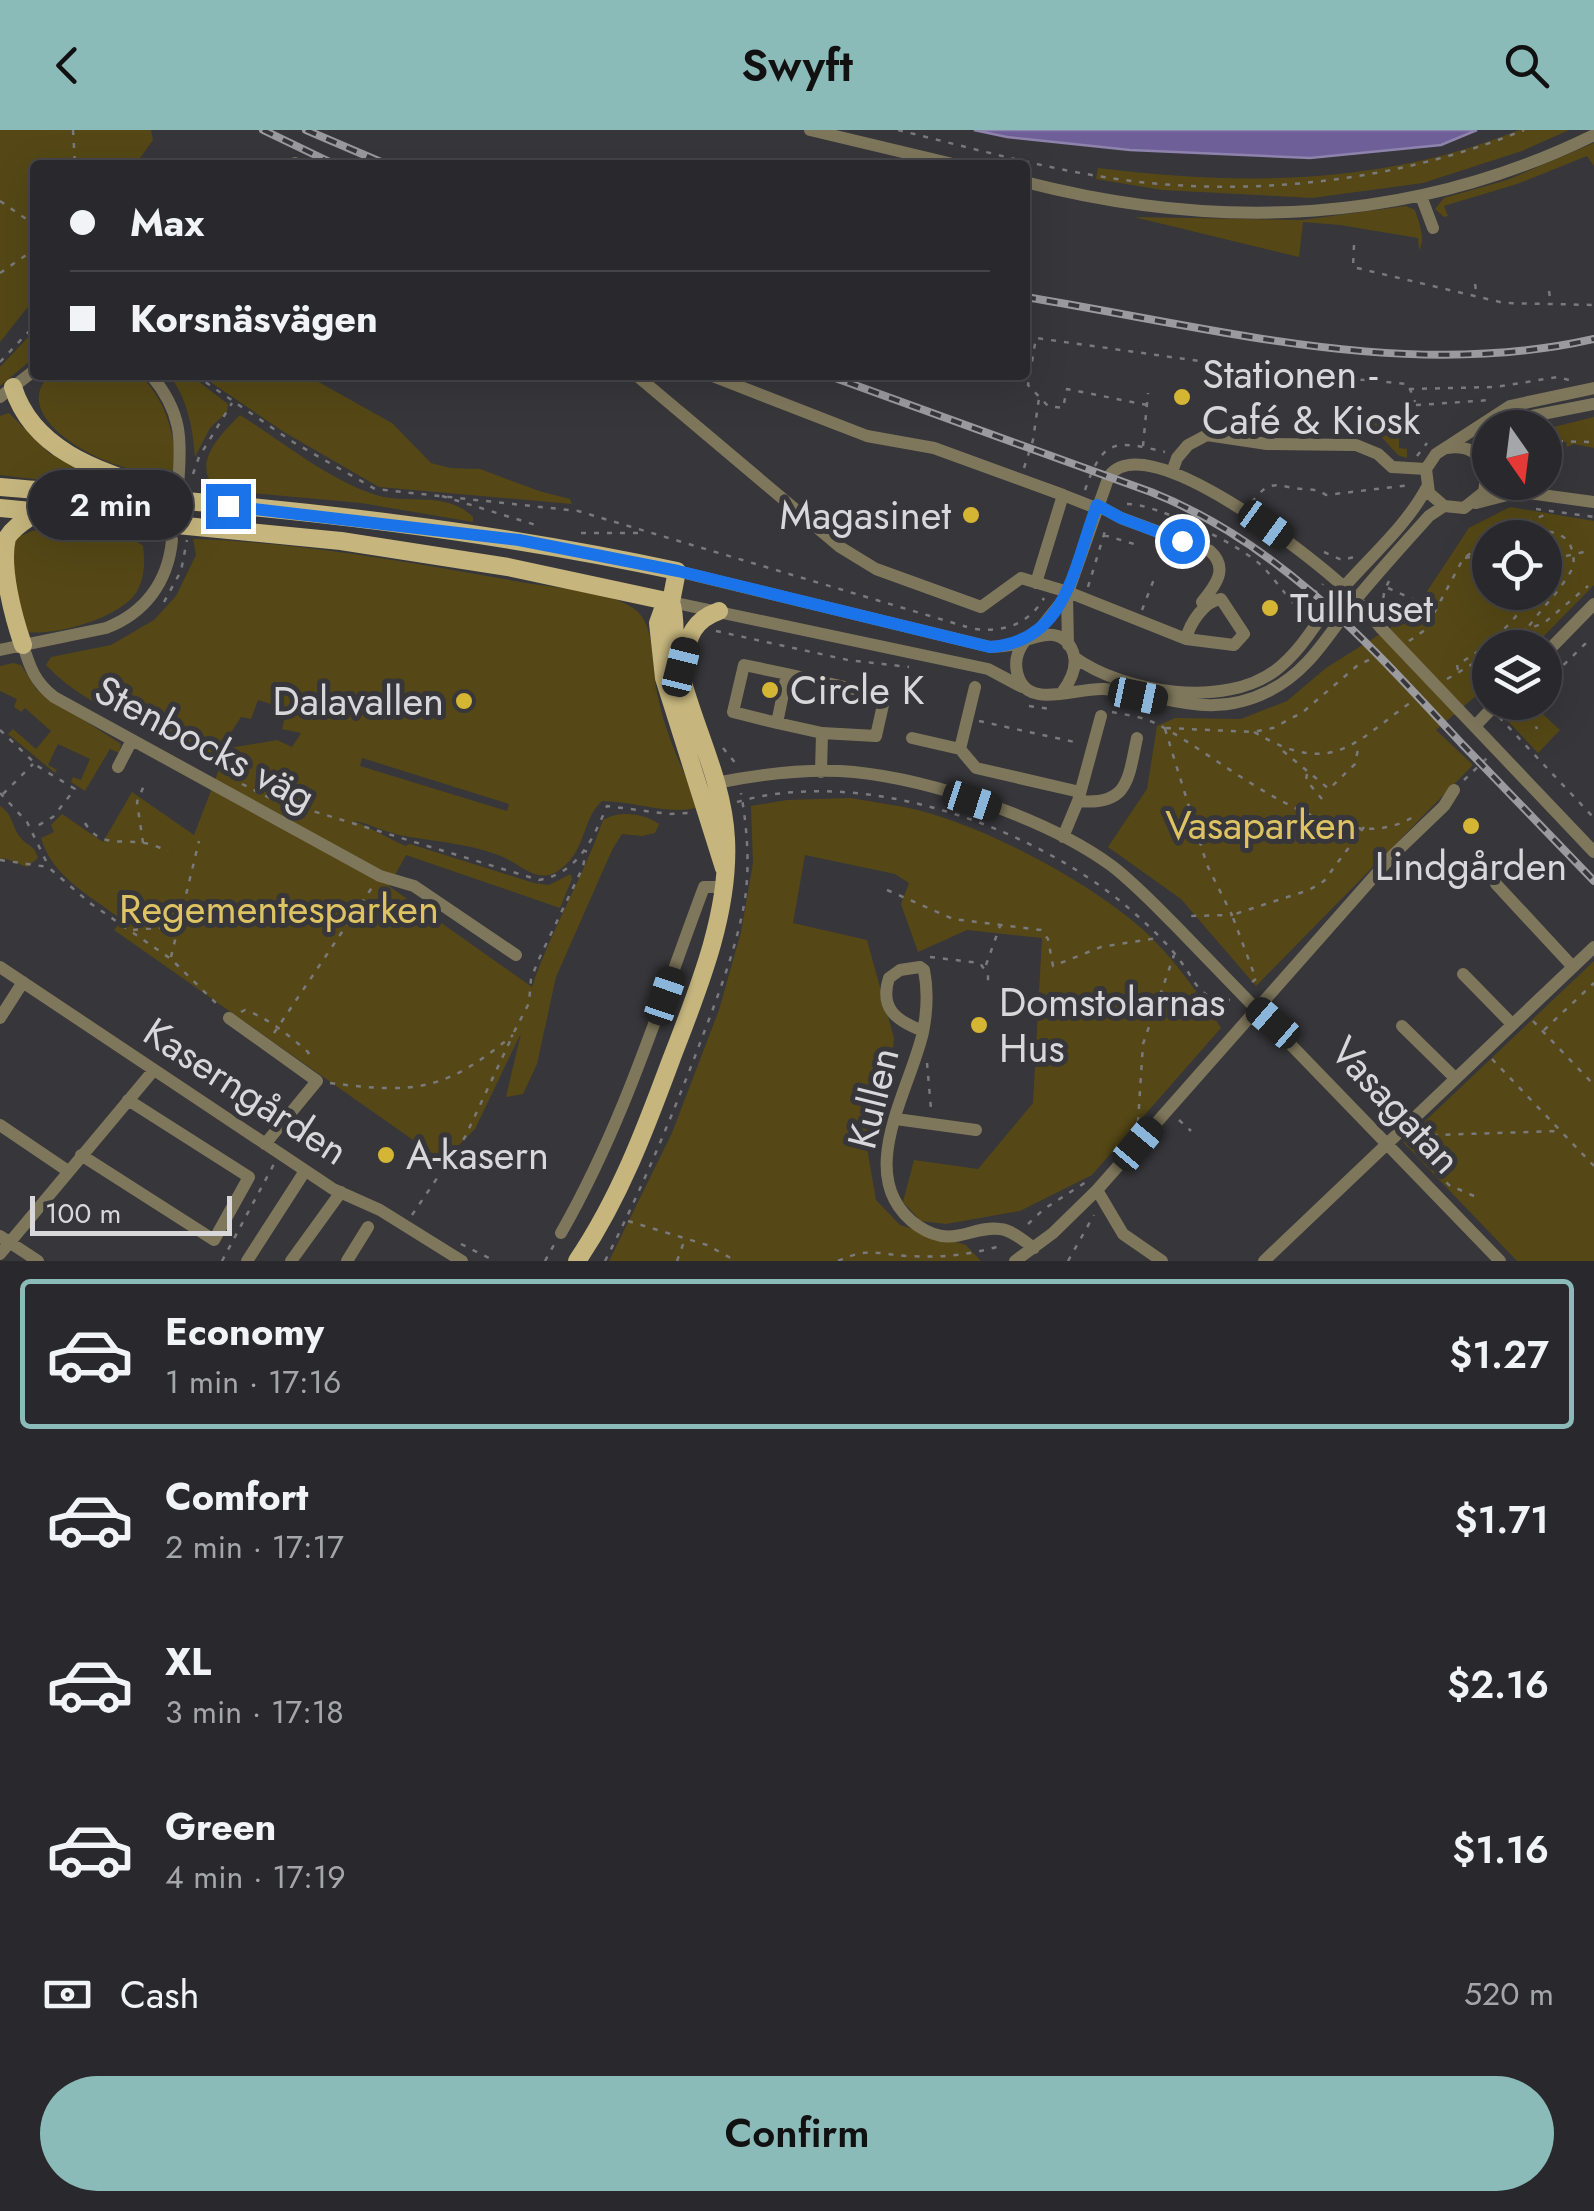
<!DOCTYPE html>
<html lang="en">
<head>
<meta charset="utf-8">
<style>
	:root { --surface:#29282c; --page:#353438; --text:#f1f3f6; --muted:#a5a6a9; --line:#454448; --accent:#8bbbb9 }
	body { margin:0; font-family:Jost,sans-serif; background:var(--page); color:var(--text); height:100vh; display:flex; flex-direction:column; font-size:38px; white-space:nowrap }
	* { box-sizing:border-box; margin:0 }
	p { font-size:32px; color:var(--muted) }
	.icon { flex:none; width:55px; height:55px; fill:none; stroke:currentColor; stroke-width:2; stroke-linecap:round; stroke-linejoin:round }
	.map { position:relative; height:1131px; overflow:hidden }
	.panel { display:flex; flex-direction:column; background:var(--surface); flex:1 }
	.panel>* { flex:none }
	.top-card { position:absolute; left:30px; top:30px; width:1000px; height:220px; border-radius:10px; box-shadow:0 10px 40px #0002,0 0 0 2px var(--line); display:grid; align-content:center; height:220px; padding:0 40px; background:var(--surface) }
	.needle { width:65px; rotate:166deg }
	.fabs { position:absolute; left:1472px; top:280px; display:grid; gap:20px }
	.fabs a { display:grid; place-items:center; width:90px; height:90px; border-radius:50%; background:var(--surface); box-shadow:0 10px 40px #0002,0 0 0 2px var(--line); font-size:50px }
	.scale { position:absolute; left:30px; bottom:25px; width:202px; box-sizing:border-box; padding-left:10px; border:5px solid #d8d7da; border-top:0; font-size:28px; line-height:35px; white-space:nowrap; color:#d8d7da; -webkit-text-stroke:8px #37363a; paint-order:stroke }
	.end { position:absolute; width:45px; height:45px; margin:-22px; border:12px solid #1a73e8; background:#fff; box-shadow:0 0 0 5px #fff }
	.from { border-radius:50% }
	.bubble { position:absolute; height:70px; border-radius:35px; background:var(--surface); box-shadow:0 10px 40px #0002,0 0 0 2px var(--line); font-size:32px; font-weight:600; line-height:70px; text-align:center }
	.car { position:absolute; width:30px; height:60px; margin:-30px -15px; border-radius:12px; box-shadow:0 0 8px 2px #0007; background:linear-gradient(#222 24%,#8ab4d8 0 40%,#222 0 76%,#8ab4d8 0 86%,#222 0) }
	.top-card b { display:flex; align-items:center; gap:35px; height:95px; font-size:38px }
	.top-card b+b { border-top:2px solid var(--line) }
	.top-card i { width:25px; height:25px; background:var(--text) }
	ul { padding:18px 0 0; list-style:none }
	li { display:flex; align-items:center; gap:30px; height:150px; margin:0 20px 15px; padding:0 20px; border:5px solid transparent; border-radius:10px }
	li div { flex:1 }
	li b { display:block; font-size:38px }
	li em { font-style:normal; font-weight:600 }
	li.selected { border-color:var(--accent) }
	li>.icon { width:90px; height:90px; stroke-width:1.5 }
	.pay { display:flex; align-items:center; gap:25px; height:110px; padding:0 40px; font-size:38px }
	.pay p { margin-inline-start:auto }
	.primary-button { display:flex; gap:20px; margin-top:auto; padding:20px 40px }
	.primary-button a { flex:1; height:115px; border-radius:60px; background:var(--accent); color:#111; font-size:40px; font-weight:600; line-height:115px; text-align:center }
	header { display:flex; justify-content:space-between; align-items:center; height:130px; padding:0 40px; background:var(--accent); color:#111; font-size:45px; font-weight:600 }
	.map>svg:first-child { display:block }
	.green { fill:#554816; fill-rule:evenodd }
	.water { fill:#6f5f98; stroke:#8e83ac; stroke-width:2.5 }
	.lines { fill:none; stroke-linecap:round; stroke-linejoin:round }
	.path { stroke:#7a797c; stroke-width:2.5; stroke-dasharray:5 8; stroke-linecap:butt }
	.minor { stroke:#7f775c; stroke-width:12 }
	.major { stroke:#c6b67e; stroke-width:18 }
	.rail-casing { stroke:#9b9a9e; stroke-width:8 }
	.rail { stroke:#37363a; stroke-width:4; stroke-dasharray:11; stroke-linecap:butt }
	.minor-bridge { stroke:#7f775c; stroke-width:12 }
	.route { stroke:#1a73e8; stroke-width:12 }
	.poi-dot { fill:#d5b534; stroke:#37363a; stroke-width:4 }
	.labels { text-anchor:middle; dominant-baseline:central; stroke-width:10; stroke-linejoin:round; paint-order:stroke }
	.poi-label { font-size:40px; fill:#d8d7da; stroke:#37363a; text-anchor:start }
	.street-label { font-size:40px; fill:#d8d7da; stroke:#37363a }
	.park-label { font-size:40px; fill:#ddc362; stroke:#37363a }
</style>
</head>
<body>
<header><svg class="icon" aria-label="back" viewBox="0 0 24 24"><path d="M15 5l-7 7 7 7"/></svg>Swyft<svg class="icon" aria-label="search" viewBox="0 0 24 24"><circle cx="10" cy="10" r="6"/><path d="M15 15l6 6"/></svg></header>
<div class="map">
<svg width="1594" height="1131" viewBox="0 0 1594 1131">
	<rect width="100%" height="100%" fill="#37363a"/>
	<path class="green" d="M0,0H151L153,10L135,35H35V168L0,212Z
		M1519,0H1569L1522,21L1423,53L1312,68L1162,60L1096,49L1098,38C1242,56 1383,55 1519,0Z
		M1594,13V36L1587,26L1517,54L1444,76L1448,86L1444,87L1435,79L1444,68L1507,50Z
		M1406,76L1415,80C1419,93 1426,109 1419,120L1418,108L1340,95L1303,92L1299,127L1134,87L1302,90Z
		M35,200V227L0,256V237Z
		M50,245H140C166,271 172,298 177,334L172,341C131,355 0,292 50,245Z
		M169,245H190L228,274L227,282L210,298L195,327C193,298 187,267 169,245Z
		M200,245H306L392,293L431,333L450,338L480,339L539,361L570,369L572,374L379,357L284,302Z
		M9,283L49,323L111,353L100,357L0,345V286Z
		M240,285C280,310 330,351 376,365C409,375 445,360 473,387V392L361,373L219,360C188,336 221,304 240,285Z
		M1368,285H1388V290L1394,291L1393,304L1399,305V318L1407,319V328L1398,325L1375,300L1374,292Z
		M1594,287V318L1574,314L1567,317L1566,312L1554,311L1552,317L1545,316V299Z
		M1510,377L1594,391V455L1533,517L1490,518V554L1436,600L1473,635L1256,856L1181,769L1108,717L1147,659L1157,596L1175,588L1241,589L1287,571L1326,538L1412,484L1469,398ZM1490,408H1545V462H1490Z
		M53,398L136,411L143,416C145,431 145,449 136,463C118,489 55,506 26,502L9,458L13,409L32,401Z
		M193,409C302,412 419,434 527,453C555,458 618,462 638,482C652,496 652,522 654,540C658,589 679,633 700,677C668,686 635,671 602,671C581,690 587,722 558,741C543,751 528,742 516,734C487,715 438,712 404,706C387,703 370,694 353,690L405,716L410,714L534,753L549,755L571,744L572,749L560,778L406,725L389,756L532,857C551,800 583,748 603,690C619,680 644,683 659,694L655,703L642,706L622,704L612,720L556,847L537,934L523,964L506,967L521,903L475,999L443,1031L114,800L122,790C91,766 52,747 41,708L54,702L51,695L62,684L103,712L132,662L194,705L220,637L138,582L132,590C100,577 69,560 46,535L51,527L111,515L154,490L176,466L196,425ZM258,570L287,579L282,599L301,603L292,617L277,610L230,618L223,615L241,587L251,589ZM362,628L509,674L507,681L360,636Z
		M13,533L21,535L37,560L121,614L119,623L110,619L85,661L71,652L73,647L81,650L90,629L58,614L48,635L57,640L55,643L8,604L13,599L36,619L51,601L25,578L21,582L14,577L17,569L0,561V536Z
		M1514,573H1531L1560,600L1538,623L1504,587Z
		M850,668C873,672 896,675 918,680C988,698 1086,750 1140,797C1172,825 1198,863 1221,898L1092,1045L1020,1081L946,1094L921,1091L903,1072L914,1030L978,1039L1033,973L1042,808L967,800L918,822L901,774L909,753L895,744L805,725L793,793L867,810L894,908L887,984L867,1018L876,1070L900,1095L966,1115L981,1131H609L672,1003L719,880L741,802L753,733L751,676L787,670Z
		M0,676C13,684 11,695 20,707C28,717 34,714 38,728L27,737L4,728L0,731Z
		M1594,831V1131H1517L1403,1012Z"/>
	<path class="water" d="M974,0H1477L1441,15L1310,28L1130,20L1007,7Z"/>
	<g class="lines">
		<path class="path" d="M73,0L75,35
			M898,0C988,22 1080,49 1173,55C1290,63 1416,44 1524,0
			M0,71L35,95
			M1354,115L1353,137L1504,173L1594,175
			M0,143L35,119
			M1475,154L1477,167
			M1549,161L1551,174
			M0,232L35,195
			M195,245L293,312L375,359L578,381L967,497
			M1409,259L1495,257L1558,247L1569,250
			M1147,275L1067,259L1063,278L1048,276L1028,255L1036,208L1277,242L1408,254L1415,272
			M1403,276L1491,270
			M1545,311L1594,312
			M1143,316L1148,263
			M1417,326L1427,313
			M1024,338L1033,310L1039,268
			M193,344L199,327L232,273
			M1085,360C1103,308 1115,310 1165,322
			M442,366L539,396
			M1252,372C1271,347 1277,357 1303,359C1313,360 1317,359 1326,365L1411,355
			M1127,374C1155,373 1243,416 1263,437C1278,453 1289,470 1305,485
			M1536,379L1594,387
			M581,403H646
			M1503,403L1551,382
			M1104,405L1134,414L1139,412
			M1497,405C1518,403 1562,392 1571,417C1574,425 1575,433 1571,441C1560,461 1540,480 1527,499
			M1324,422L1342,430L1354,427
			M1566,426L1588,421
			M1465,428L1490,423
			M1389,451C1381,467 1381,474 1392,489
			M1088,457L1106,398
			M1388,458L1435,479
			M164,472L181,441L187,410
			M1311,477L1313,465L1323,454
			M1142,480L1156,444
			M975,499C1004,502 1028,495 1044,468
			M716,501L848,530L909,537
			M1409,511L1425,500L1463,429L1490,408
			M1502,518L1527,499L1544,493L1588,456
			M1458,540L1457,535C1489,516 1513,494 1534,462
			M1447,549L1490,524
			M1545,553L1585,514L1587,516
			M1527,572L1537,599
			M1029,576L1050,579
			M1112,582C1127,585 1144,587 1157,594C1222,627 1336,734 1413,687
			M1499,587L1594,688
			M979,591L1079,613
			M1166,598L1253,602L1273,598L1303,582L1358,535L1384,523
			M1165,599L1207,735L1232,785L1191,786
			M0,600L39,637L75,659L53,687L32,699
			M1254,602C1338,652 1358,606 1423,564
			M723,618L737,635
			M1283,621L1329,659L1355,634L1359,614
			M1307,644L1306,650L1322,669
			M1464,650L1487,628
			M242,654L270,668L539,750C578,743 593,709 607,676L669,684L690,683
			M0,663L27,692L48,735
			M3,664L33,634
			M737,672C861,636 1029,695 1125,775C1146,793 1169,814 1184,836C1190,844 1194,854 1202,861C1210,869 1220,870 1230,870
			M85,693C100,718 120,709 144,713C152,714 160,718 168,721
			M143,713L137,672L145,653
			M0,730L48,737L90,773L171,829L220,877
			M887,760L953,789L1041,800L1048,809L1053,836L1101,817L1157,808
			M133,800L179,796
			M171,827L199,711
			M930,827L980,833L988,845V854
			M986,835L1000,796
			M1252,852L1256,849L1232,785L1309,760L1324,751L1364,697
			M241,882L245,880C270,889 288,905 308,922L310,928
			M1116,882L1150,885
			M1533,891L1594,955
			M1544,900L1594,853
			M514,902L529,873L531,849L538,831L583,737L586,720
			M274,903L373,756
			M1492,929L1594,1036
			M927,933L931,979
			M330,953C416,964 445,961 513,905
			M228,971L241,952
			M1179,990L1191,1001
			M1138,992L1143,914L1174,825
			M1474,1066L1449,1055L1413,1017L1418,1009L1436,1005L1560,1001
			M412,1085L465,1007L511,909
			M628,1091L707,1115L736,1131
			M1028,1094L1044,1079L1086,1052
			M461,1114L495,1131
			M222,1131L274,1034
			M545,1131L555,1113
			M605,1131C639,1065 667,998 694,929C713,878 736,823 745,769C750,734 747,697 741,663
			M677,1131L685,1109
			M838,1131C869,1117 876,1124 908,1126C941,1128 971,1125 1003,1115
			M1068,1131L1094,1085"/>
		<path class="minor" d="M810,0L957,35
			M295,33L297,35
			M1025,52C1219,102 1413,94 1594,5
			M1421,66L1433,98
			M151,245C182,282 182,309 178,355
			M636,245L840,417L876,439L981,477L1021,448L1068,462L1186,509L1234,515L1244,504L1221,469C1204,471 1190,493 1186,509
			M710,245L867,306L934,318L1063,365L1036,453
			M0,267L35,240
			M1507,298L1532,286L1594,274
			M1447,318C1467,315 1480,322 1487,341L1484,362L1464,378L1444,376L1429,363L1426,339L1436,324L1510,276L1594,258
			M1172,342L1177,328L1188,315L1207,305L1267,314L1356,315L1378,324L1392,337L1426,339
			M1497,352L1520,362L1594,372
			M1063,365L1096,378
			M1476,373L1519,362
			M1097,375L1121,388L1210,421C1229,438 1216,455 1202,472
			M677,441L990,517C998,516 1007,517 1015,514C1035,507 1062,494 1073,522C1078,536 1071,550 1063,561
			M671,472L988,539L1022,557
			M1035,505L1067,465
			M1028,507C1019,518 1014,528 1017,542C1025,582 1076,557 1104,559C1164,563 1208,592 1269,561C1311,540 1329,502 1358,467C1381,439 1405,413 1429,386L1444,376
			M23,515C30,538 35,552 54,567L380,746L414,756L516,825
			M1068,515L1067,465L1109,346C1147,295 1313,428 1345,458C1358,470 1369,484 1381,498
			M0,520L106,498C145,483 168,452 172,410
			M1545,524L1594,474
			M1074,527C1124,563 1225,579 1276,540C1305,518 1321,483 1344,457C1372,425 1407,395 1427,357
			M787,544L885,566L876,606L822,603
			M975,557L960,619L976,638L1080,662
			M1459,580L1594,722
			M777,593L733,582L744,535L787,544L777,593L822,603L821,642
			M1475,596L1498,572
			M912,608L960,619
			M118,637L132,610
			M716,653C761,644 807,638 854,642C933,650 1048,689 1112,736C1134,753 1154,774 1174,794L1500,1131
			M1078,671C1129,676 1128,649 1137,608
			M1063,707L1078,671L1101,586
			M1496,754L1573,837
			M0,837L333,1059L380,1080L462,1131
			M1463,844L1512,894
			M0,888L23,852
			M229,888L317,951L265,1014
			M1402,896L1455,948
			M923,901C897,891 879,879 889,848L900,840L920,837L924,840C928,860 927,882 923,902C910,961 851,1049 918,1096C954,1120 971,1095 1000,1099C1012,1100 1024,1111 1034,1118
			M896,989L976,1000
			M0,995L68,1041
			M81,1025L214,1110L249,1047L128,970
			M1097,1060L1123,1104L1162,1131
			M561,1103C624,993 660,874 704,757H722
			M0,1106L38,1131
			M0,1124L153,941
			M247,1131L305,1041
			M291,1131L341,1062
			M347,1131L368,1097
			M1015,1131L1053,1103L1097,1060L1393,725L1444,676L1454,660
			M1264,1131L1594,817"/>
		<path class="major" d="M13,257C34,325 107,343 168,363
			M0,357C66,363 131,366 197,372C358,386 519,407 677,441L671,472L663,479L658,493L664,548L724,738
			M0,378L341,411L508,437L671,472
			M23,515C13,486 0,437 7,408C13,397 26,390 36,383
			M682,532C689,506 693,490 719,481
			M577,1131C619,1069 645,1000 671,930C697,862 730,784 726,709C723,645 688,587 676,525C673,507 677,489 671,472"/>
		<defs>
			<path id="rail" d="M263,0L336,35
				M306,0L388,35
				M1025,167C1212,197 1405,252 1594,209
				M827,245L1151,362C1280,413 1370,515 1462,614C1506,660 1550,705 1594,751"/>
		</defs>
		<use href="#rail" class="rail-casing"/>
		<use href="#rail" class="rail"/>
		<path class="minor-bridge" d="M1381,498L1459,580"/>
	</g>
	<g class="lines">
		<path class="route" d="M228,376L519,410L678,441L990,517C1068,512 1074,434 1097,375L1121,388L1182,411"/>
	</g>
	<g class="poi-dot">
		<circle cx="1182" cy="267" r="10"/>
		<circle cx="971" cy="385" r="10"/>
		<circle cx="1270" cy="478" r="10"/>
		<circle cx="770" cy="560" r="10"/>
		<circle cx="464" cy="571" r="10"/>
		<circle cx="1471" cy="696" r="10"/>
		<circle cx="979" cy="895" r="10"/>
		<circle cx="386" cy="1025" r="10"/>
	</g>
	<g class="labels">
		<g class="poi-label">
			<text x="1202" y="244">Stationen -<tspan x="1202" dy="46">Café &amp; Kiosk</tspan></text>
			<text x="951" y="385" text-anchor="end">Magasinet</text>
			<text x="1290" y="478">Tullhuset</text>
			<text x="790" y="560">Circle K</text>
			<text x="444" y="571" text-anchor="end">Dalavallen</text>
			<text x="1471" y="736" text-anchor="middle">Lindgården</text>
			<text x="999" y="872">Domstolarnas<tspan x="999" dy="46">Hus</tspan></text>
			<text x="406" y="1025">A-kasern</text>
		</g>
		<g class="street-label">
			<text transform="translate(205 613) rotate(28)">Stenbocks väg</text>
			<text transform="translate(246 961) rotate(33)">Kaserngården</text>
			<text transform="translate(873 968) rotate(-76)">Kullen</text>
			<text transform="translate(1396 975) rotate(47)">Vasagatan</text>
		</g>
		<g class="park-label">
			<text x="1261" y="695">Vasaparken</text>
			<text x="279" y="779">Regementesparken</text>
		</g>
	</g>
</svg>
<div class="fabs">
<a><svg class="needle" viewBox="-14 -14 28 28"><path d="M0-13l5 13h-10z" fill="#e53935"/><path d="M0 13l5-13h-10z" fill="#a5a6a9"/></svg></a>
<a><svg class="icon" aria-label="locate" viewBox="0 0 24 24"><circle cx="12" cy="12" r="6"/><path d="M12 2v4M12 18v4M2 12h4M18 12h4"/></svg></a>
<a><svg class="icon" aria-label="layers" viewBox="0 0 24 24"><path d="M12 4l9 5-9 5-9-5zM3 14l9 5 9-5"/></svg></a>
</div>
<div class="scale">100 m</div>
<i class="end from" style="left:1182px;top:411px"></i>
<i class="end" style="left:228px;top:376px"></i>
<div class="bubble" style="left:28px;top:340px;width:165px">2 min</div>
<i class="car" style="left:1266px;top:395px;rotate:126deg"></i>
<i class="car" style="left:681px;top:537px;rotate:14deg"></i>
<i class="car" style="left:1138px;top:566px;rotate:102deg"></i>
<i class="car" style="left:972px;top:671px;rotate:108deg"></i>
<i class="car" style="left:665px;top:866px;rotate:19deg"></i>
<i class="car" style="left:1273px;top:893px;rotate:311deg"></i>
<i class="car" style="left:1138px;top:1014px;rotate:40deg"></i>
<div class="top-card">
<b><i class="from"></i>Max</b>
<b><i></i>Korsnäsvägen</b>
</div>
</div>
<section class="panel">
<ul>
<li class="selected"><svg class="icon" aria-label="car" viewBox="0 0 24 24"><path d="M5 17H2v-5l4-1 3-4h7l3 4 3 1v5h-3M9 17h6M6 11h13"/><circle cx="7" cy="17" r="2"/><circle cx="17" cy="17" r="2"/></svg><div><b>Economy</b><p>1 min · 17:16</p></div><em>$1.27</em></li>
<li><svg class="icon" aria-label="car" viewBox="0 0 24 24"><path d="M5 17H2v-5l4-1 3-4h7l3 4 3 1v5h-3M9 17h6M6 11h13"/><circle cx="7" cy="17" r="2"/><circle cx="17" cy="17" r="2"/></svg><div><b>Comfort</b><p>2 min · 17:17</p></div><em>$1.71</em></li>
<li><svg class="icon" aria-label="car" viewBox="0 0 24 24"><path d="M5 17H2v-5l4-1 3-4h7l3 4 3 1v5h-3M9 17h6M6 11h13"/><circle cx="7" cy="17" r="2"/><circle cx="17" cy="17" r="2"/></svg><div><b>XL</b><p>3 min · 17:18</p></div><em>$2.16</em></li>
<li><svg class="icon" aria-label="car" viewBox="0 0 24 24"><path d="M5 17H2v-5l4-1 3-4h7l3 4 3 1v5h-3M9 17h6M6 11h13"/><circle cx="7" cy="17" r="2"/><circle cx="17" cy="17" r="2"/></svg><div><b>Green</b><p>4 min · 17:19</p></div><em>$1.16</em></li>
</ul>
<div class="pay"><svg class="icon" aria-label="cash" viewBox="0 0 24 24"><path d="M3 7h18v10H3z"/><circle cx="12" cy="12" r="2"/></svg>Cash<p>520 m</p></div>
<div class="primary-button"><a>Confirm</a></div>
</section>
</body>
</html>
